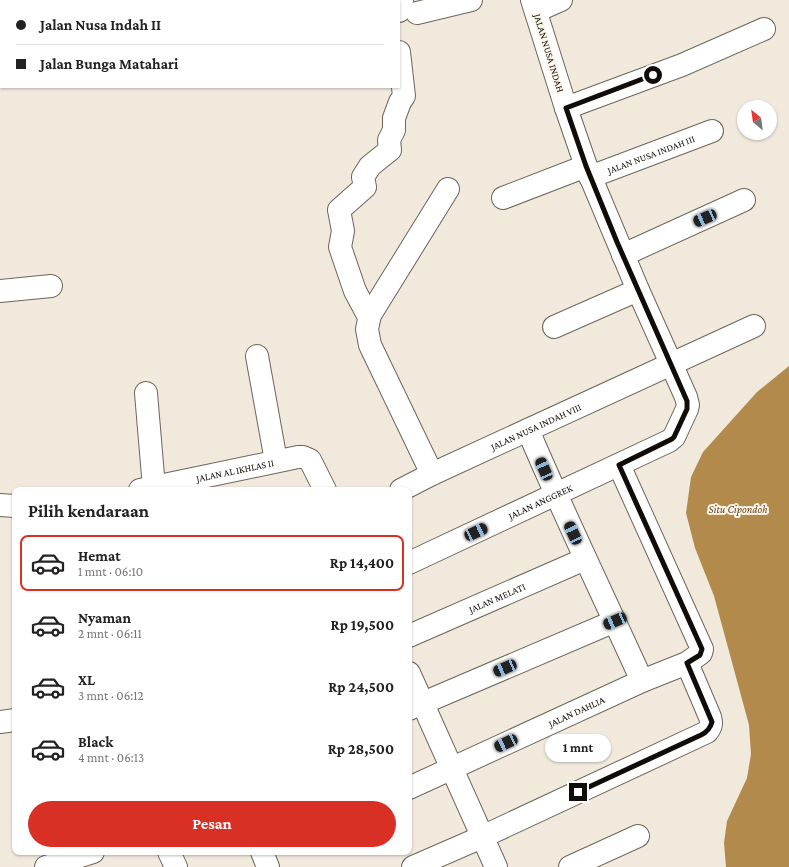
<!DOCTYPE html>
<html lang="id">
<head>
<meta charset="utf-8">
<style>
	:root { --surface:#fff; --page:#f6f6f6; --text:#222; --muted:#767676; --line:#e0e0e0; --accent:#d93025 }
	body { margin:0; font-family:"Crimson Pro",serif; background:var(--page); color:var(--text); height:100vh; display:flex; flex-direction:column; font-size:15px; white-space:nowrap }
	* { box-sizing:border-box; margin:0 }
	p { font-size:13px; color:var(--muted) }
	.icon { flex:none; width:22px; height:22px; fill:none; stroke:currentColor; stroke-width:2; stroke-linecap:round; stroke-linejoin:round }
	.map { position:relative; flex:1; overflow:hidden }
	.details { position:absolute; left:12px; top:487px; width:400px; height:368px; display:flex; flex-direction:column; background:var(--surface); border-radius:8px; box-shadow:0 1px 3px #0004 }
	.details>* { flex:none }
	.top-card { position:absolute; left:0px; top:0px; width:400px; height:88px; box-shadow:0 1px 3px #0004; display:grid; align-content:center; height:88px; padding:0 16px; background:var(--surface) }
	.needle { width:26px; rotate:331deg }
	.fabs { position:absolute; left:737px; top:100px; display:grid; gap:8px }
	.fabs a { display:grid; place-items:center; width:40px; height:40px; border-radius:50%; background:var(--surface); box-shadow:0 1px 3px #0004; font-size:20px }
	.end { position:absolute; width:18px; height:18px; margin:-9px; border:5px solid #100d09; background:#fff; box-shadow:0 0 0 2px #fff }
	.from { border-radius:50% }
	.bubble { position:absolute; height:28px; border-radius:14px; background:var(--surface); box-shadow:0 1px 3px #0004; font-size:13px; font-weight:700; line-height:28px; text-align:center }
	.car { position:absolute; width:12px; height:24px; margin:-12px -6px; border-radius:5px; box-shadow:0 0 3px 1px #0007; background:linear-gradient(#222 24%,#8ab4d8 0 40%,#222 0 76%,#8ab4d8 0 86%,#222 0) }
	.top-card b { display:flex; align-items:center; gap:14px; height:38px; font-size:15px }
	.top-card b+b { border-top:1px solid var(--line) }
	.top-card i { width:10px; height:10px; background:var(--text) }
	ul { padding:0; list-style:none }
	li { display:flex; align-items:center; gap:12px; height:56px; margin:0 8px 6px; padding:0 8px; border:2px solid transparent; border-radius:8px }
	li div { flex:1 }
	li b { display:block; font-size:15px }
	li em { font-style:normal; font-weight:700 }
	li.current { border-color:var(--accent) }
	li>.icon { width:36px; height:36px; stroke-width:1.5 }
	h2 { padding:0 16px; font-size:18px; line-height:48px }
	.cta { display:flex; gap:8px; margin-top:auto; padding:8px 16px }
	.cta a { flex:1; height:46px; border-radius:24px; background:var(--accent); color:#fff; font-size:16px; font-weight:700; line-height:46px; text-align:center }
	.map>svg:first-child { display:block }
	.water { fill:#b28b4c }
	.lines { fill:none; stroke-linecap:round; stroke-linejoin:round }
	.minor-casing { stroke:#6c655a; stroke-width:24 }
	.minor { stroke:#fff; stroke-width:22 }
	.route { stroke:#100d09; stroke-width:5 }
	.labels { text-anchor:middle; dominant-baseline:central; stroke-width:4; stroke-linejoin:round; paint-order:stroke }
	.street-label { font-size:10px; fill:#100d09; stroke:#fef6ea }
	.water-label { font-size:11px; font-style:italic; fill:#624615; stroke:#fef6ea }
</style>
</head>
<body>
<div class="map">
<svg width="789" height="867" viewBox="0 0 789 867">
	<rect width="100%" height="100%" fill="#f1e9dc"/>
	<path class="water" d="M789,366V867H726L724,843L727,821L747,778L751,754L749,725L714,596L695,548L686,513L691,477L703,452L757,392Z"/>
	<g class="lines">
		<defs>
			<g id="minor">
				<path d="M399,11L402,0"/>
				<path d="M536,11L561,0"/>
				<path d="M417,13L471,0"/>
				<path d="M566,108L682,65L764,29"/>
				<path id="s1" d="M590,177L712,131"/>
				<path d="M503,198L586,166"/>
				<path d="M623,255L744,200"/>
				<path d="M0,291L51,286"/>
				<path d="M369,317L355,291L340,247L343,231L339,210L365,187L363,177L370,166L390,150L389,140L394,130V118L400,102L404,96L399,52"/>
				<path d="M554,327L638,290"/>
				<path d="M257,356L276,461"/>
				<path d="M146,393L154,488"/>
				<path d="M528,430C564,515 604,597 642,681"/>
				<path d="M432,474L370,345L367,329L370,315L448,189"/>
				<path id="s2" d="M140,490L298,457H303L310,460L325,490"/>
				<path id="s3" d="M401,490L432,474L754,326"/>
				<path d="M0,505L15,506"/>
				<path id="s4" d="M409,563L669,441L674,437L687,409L688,405L686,397L638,290L586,166L566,108L532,0"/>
				<path id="s5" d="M409,636L585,559"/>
				<path d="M409,673L496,867"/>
				<path d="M409,709L615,621"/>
				<path d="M0,722L15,720"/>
				<path id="s6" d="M409,788L642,681L687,663L701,653L702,649L619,465"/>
				<path d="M169,852L176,867"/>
				<path d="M262,852L268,867"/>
				<path d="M46,867L93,852"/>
				<path d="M413,867L482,837L707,732C711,727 712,724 710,717L687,663"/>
				<path d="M570,867L638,836"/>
			</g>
		</defs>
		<use href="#minor" class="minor-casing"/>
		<use href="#minor" class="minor"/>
	</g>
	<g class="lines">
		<path class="route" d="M578,792L701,735C707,732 710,729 712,722L687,663L700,655L702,649L619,465L672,439L674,437L687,409V401L617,242L586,166L566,108L653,75"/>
	</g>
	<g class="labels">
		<g class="street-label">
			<text transform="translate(549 53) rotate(73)">JALAN NUSA INDAH</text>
			<text stroke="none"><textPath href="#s1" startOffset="65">JALAN NUSA INDAH III</textPath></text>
			<text stroke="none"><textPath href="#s3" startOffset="149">JALAN NUSA INDAH VIII</textPath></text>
			<text stroke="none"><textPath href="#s2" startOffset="97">JALAN AL IKHLAS II</textPath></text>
			<text stroke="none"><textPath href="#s4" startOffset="145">JALAN ANGGREK</textPath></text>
			<text stroke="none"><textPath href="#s5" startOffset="96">JALAN MELATI</textPath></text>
			<text stroke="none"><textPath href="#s6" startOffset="184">JALAN DAHLIA</textPath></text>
		</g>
		<g class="water-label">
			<text x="738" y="509">Situ Cipondoh</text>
		</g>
	</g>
</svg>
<div class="fabs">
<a><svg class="needle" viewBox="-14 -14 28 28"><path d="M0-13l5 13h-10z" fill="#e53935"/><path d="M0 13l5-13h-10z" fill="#767676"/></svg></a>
</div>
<i class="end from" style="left:653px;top:75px"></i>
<i class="end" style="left:578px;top:792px"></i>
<div class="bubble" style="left:545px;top:734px;width:66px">1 mnt</div>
<i class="car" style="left:705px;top:218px;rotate:246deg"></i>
<i class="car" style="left:544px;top:469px;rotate:336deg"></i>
<i class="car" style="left:476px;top:532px;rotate:65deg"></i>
<i class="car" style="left:573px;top:533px;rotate:335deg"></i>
<i class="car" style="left:615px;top:621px;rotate:247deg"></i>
<i class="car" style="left:505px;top:668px;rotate:247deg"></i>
<i class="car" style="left:506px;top:743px;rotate:245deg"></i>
<div class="top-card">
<b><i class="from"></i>Jalan Nusa Indah II</b>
<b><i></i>Jalan Bunga Matahari</b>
</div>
<section class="details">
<h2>Pilih kendaraan</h2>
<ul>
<li class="current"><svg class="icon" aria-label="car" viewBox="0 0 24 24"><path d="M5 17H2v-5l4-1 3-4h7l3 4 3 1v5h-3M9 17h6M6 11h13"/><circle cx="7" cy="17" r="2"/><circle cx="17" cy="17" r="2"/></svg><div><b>Hemat</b><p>1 mnt · 06:10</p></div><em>Rp 14,400</em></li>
<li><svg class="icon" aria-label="car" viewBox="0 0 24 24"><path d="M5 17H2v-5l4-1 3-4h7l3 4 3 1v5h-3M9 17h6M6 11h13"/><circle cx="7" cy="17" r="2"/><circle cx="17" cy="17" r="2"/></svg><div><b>Nyaman</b><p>2 mnt · 06:11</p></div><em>Rp 19,500</em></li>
<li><svg class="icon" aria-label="car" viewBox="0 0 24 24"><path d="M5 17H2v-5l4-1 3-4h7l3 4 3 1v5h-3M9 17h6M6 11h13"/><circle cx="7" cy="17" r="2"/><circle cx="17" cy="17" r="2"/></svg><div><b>XL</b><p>3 mnt · 06:12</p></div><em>Rp 24,500</em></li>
<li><svg class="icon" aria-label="car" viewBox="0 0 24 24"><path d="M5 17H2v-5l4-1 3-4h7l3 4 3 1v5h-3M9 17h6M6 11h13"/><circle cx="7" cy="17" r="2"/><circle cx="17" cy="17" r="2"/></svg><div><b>Black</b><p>4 mnt · 06:13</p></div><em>Rp 28,500</em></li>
</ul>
<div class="cta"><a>Pesan</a></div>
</section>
</div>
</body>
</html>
